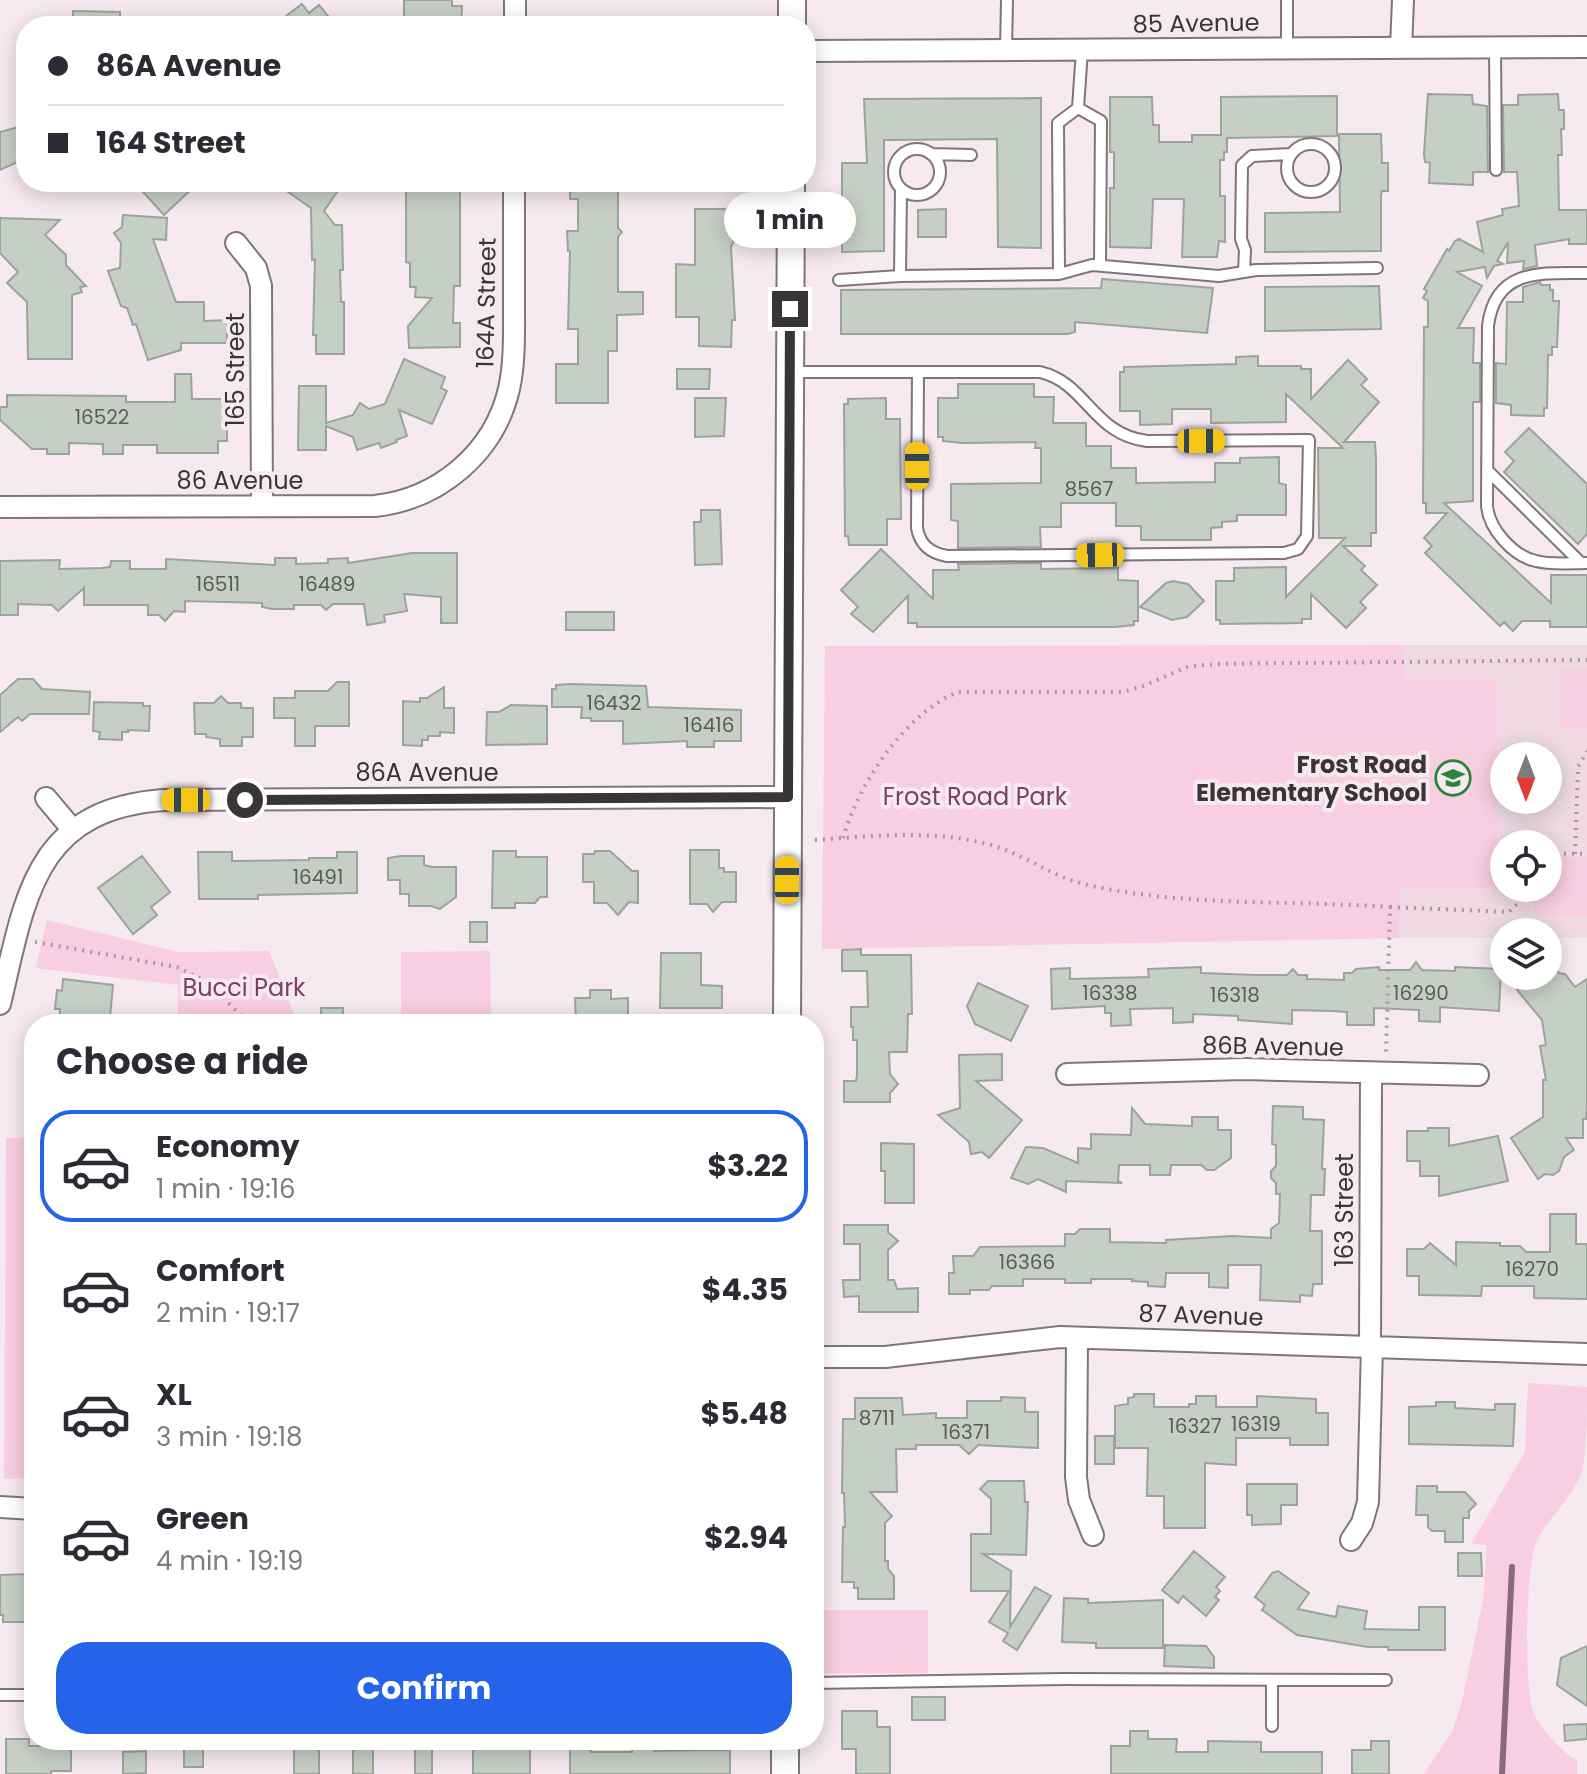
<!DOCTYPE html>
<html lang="en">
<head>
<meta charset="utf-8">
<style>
	:root { --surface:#fff; --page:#f7f7f7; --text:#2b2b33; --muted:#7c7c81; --line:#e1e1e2; --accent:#2563eb }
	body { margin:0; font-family:Poppins,sans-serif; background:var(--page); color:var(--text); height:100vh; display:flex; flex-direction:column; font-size:30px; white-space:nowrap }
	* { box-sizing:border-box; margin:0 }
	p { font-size:26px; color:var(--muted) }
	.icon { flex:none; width:44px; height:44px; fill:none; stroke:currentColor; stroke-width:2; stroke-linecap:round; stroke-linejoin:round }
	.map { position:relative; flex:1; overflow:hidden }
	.details { position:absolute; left:24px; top:1014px; width:800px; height:736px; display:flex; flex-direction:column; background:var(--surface); border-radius:32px; box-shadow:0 4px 20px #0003 }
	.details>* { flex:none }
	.banner { position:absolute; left:16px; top:16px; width:800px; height:176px; border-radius:32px; box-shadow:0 4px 20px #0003; display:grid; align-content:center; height:176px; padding:0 32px; background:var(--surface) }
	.needle { width:52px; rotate:180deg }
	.buttons { position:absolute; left:1490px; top:742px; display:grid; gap:16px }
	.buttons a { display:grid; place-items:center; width:72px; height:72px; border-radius:50%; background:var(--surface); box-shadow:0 4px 20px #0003; font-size:40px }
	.end { position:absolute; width:36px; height:36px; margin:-18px; border:10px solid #393436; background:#fff; box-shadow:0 0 0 4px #fff }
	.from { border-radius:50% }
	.bubble { position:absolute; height:56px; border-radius:28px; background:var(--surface); box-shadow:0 4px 20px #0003; font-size:26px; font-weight:700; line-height:56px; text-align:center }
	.car { position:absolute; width:24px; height:48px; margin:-24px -12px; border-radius:10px; box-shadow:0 0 6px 2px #0007; background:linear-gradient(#f5c518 24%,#345 0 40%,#f5c518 0 76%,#345 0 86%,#f5c518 0) }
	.banner b { display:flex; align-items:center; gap:28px; height:76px; font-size:30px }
	.banner b+b { border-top:2px solid var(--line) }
	.banner i { width:20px; height:20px; background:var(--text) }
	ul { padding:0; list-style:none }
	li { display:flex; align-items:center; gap:24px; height:112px; margin:0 16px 12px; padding:0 16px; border:4px solid transparent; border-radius:32px }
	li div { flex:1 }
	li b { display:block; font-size:30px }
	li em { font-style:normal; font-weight:700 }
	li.current { border-color:var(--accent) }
	li>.icon { width:72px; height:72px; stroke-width:1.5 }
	h2 { padding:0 32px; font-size:36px; line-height:96px }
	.primary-button { display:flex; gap:16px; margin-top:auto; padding:16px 32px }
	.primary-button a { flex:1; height:92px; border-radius:32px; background:var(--accent); color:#fff; font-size:32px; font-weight:700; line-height:92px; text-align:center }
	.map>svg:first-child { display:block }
	.built { fill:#efdae4; fill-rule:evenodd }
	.green { fill:#f8cee1 }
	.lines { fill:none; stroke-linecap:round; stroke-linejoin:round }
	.stream { stroke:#896a78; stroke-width:6 }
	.building { fill:#c6cfc6; stroke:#9ba49b; stroke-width:2 }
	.service-casing { stroke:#80757a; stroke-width:14 }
	.minor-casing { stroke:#80757a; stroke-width:24 }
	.tertiary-casing { stroke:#80757a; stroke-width:30 }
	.path { stroke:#a49a9e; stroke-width:4; stroke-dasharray:2 6; stroke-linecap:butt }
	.service { stroke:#fff; stroke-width:10 }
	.minor { stroke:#fff; stroke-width:20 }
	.tertiary { stroke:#fff; stroke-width:26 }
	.route { stroke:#393436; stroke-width:10 }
	.labels { text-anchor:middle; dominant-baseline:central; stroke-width:8; stroke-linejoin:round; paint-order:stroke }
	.number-label { font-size:20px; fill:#5c5b5a }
	.street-label { font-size:24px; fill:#393436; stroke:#f6e9ef }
	.poi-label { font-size:24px; font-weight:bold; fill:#393436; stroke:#f6e9ef; text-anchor:end }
	.park-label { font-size:24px; fill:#7b415f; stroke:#f6e9ef }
</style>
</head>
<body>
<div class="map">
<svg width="1587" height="1774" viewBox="0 0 1587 1774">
	<rect width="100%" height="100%" fill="#f6e9ef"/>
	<path class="built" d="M1404,645H1587V938H1548V932H1504V938H1399ZM1504,756H1548V800H1504ZM1504,844H1548V888H1504Z"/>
	<path class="green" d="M1404,645V679H1497V888H1400L1399,938L822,949L825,646Z
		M1561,670H1587V729H1560Z
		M1548,857H1587V916L1534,915V888H1548Z
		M47,920L178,952L269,951L298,1024H178V985L36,968Z
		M490,951L491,1024H401V952Z
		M34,1137V1478L4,1479L6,1138Z
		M1528,1383L1587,1387C1587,1414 1587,1446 1582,1472C1572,1499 1546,1519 1535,1545C1526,1571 1523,1693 1535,1716C1545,1734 1561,1751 1577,1761V1774H1424L1453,1730L1462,1701L1483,1601L1487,1545L1471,1544L1525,1452Z
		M818,1610H928V1673H818Z"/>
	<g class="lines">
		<path class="stream" d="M1502,1774L1512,1567"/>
	</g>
	<path class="building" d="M404,0H452V6H462L461,26H404Z
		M302,4L309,13L319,5L336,26H273Z
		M73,11L120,12V26H73Z
		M1428,94L1472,95L1473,104L1487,106L1488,172H1473V185L1429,183L1430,163L1425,162L1424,154Z
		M1558,94L1559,110H1564V129H1561L1562,155H1558L1559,210H1587V244H1569V239L1535,245L1537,266L1523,269L1524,261L1507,263L1508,242L1497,261L1503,264L1494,266L1487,278L1485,267L1457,272L1482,286L1458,328H1474L1473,363H1480V402H1473V501L1444,503L1551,603V575H1587V627H1550V621H1522L1513,631L1504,622L1500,626L1425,553L1432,546L1424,538L1447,513H1426V503H1423L1424,327H1428V301L1423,298L1427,291L1424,289L1447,249L1449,251L1455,241L1459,239L1483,252L1477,222L1503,215L1502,209L1519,206L1517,172H1504L1503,105H1518V95Z
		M1337,96V136L1227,138V152H1224V160H1220V196H1225V242L1219,241L1217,257H1182L1184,199H1153L1151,248L1110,247V188H1114V152H1110V97H1152L1153,125H1159V142H1192V135H1221V97Z
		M1041,98V248L998,247L997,139L884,140V251L842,252V163H867L864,99Z
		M26,125V158L0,170V132Z
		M1339,134H1381L1382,163H1388V191H1382L1381,195V251L1265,252V213L1340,212Z
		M134,182H199L164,215Z
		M274,182H344L324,211L335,225H342L343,270H340L341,302H344V354H316V335H313L315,259L312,260L311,208Z
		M406,182H460V286H454L453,323H460V347L409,348L408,326L432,298L415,297L416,287H410V263L406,262Z
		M570,182H618V228L622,232L618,237V292H643V314L617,315V351H608V403H556V364H578V329H568L570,251H568L567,231H578V199H570Z
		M695,209H736V236L731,247L735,320H732L731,347L699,346V317H676V264L695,265Z
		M946,209V237H918V210Z
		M123,215L167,218L166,240L153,239L176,302H204V321L227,320V343H181V350L148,360L136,324L133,325L127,308L121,306L108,271L120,268L121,243L114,233L122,227Z
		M0,218L60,220L45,235L66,255V265L86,286L80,287L82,292L72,295V359H28L27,302L7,283L18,272L0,253Z
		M1102,279L1213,288L1207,333L1075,322V332L1068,334H841V290L1101,288Z
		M1540,282L1541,285H1550V290H1553V301H1559L1557,347H1552V355H1548L1547,408H1544V416L1511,415V405L1496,403V363L1506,364L1507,302H1523V287Z
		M1379,286L1381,329L1265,331V287Z
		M1258,356V366H1301V369H1311V399L1348,360L1367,379L1361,385L1379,402L1344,442H1375L1376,459V533H1371V546H1343L1365,566L1361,570L1377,585L1360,602L1366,608L1346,628L1311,594V619H1302V623L1220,624V620H1216V581H1234V568L1286,567V597L1345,538H1319L1318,448H1343L1286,394V422L1211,423V409H1172V424L1140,425V411H1120V372H1124V367L1236,364V357Z
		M404,359L445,377L441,388L447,391L432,424L399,410L407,436L396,440L397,442L381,448L379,443L357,450L353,437L326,426V450H298L299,386H326V423L353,415L360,403L369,409L385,404Z
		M677,369H710L709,389H677Z
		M175,374H191L192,399H227V441H218V453H157V445H123V454H103V444L69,443V454H47V449H32L0,420V407H7V395L126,396V402H175Z
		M958,384H1034V397H1054L1053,423H1086V446H1111V468H1136V483L1215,482V463H1240V458L1279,457V483L1286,485V515H1237V521L1222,522V527L1211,528V540H1141V526H1116V503H1061V527H1040L1041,547L958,548V521L951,520V484L1041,483V448H1035L1036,442L963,443L943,441V437H938V398H958Z
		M695,398H726L724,436L695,437Z
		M886,398V419H900L901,519H887V545H849L848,536H845L844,404H848V399Z
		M1529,428L1587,484V534L1578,544L1504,472L1514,461L1505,452Z
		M701,510H720L722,564L695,565L694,522H701Z
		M881,549L933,599V570H959L958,564L1041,563V569L1118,568V580L1138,581V621H1134V625L1115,627H917V623H908V596L873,632L851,614L858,607L841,590Z
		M412,553H457V623H441V597L404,594L407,611L384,615L385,622L367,625L364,604H333L326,610L321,605H294V609H272L262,607V603L185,601V612L174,611L165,621L159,615H148V605H84V588L58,611L52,605L18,604V615H0V561L60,560L59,569L102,568L110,567L111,561H130V569H166V559L275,565V558H296V564L328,563V559L348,558V563Z
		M1173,581L1188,584L1204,601L1187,617L1172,620L1140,607L1166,583Z
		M566,612H614V630H566Z
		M18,679H33L42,689L90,692L89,714H30L22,721L18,717L0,732V695Z
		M337,682H349V726H315V746H295V718H274V698H295V691H328Z
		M570,684L646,686L648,707L741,710V741H714V747H687V741L623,744V721H591V718H581L582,707H552V689H556V685Z
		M444,687V708H454V733L440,732V736H428V740H422V746L403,745V701L420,702V698H427Z
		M221,696L228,703H241V708H253V737H242V746H220V739L206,737V734H195L194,703H214Z
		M94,702L143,703V706H150L149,731L128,730V732H122V740L99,739L100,732L93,731Z
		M511,705L547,706V744L486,745L487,712H499Z
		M690,850H719V868H724V872H736V902H722L713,912L707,904H690Z
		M493,851H516V857H547V897H540L535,903H515V908H492Z
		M595,851H610L632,871H638V903L629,902L618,915L607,903H594V882H583V854H594Z
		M198,852H232V861L309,860V858H337V852H357V893L258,895V899H199Z
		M142,856L170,892L151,907L157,915L133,934L98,888Z
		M401,856H424V865L432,867H456V897L440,909L431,906H409V894H400V880H388V858Z
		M470,922H487V942H470Z
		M861,949V955H911L912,1014H908L907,1052H889L890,1074L898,1084L890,1093V1102H844V1081H856L857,1076V1040H853V1027H851V1007H868L867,971H842V950Z
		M661,953H701V985L722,986V1008H660Z
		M1416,962L1422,970L1455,971V967L1501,969L1499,1011L1440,1007V1022L1419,1021V1010L1374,1008V1025H1347V1012L1333,1011L1292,1010V1024L1238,1020V1016L1193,1014V1022L1173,1023V1008L1130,1009L1131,1025L1111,1026V1013H1105V1006L1052,1009L1051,969L1070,968V979L1149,977L1148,969L1201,967V973L1255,975H1287L1293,969L1298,975H1307V979L1344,980V973H1352L1356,969L1379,967V970H1410Z
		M1553,966L1559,973L1565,974L1575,987L1587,979V1109L1586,1119H1583V1138H1566L1574,1150L1564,1157L1559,1171L1553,1175L1545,1174L1538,1179L1511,1138L1543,1117V1080H1546L1540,1046L1546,1045L1542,1020L1517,990L1535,976H1548V970Z
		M63,979L113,985L110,1018L101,1024H65V1021H59L60,1009H55L57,990L62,991Z
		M978,983L1028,1006L1011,1041L975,1024L967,1006Z
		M590,990H611V999L628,998V1024H576L575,998H590Z
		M321,1008H343V1024H321Z
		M1002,1054V1080L976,1081L1022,1120L989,1158L982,1152L971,1154L969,1142L938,1115L960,1108L959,1055Z
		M1273,1106L1303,1107V1119L1324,1120L1322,1169H1325L1324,1195H1311L1310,1231H1322V1284H1313L1312,1296L1300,1295V1302L1260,1300L1261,1265H1228V1288L1209,1287V1273H1166L1165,1287L1148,1286V1282L1132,1281L1133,1279H1091V1283H1065V1279H1023V1286H992L989,1290H970V1294H949V1273H954L953,1256H973L980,1247L1065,1246V1234H1075L1080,1229H1110V1242L1166,1243V1240L1233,1236L1271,1238V1229L1279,1223L1280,1194H1276V1183L1271,1178V1171L1276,1166V1145L1272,1144Z
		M1132,1108L1145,1124L1192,1126V1117H1218V1130H1231V1158L1214,1170H1207L1201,1165H1171L1170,1175H1150V1165H1119L1118,1181L1122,1183L1066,1181V1192L1038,1179L1028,1184L1011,1178L1026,1147L1043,1148L1078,1163V1148L1091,1149V1134L1131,1135Z
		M1428,1128H1449V1146L1498,1136L1508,1181L1439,1196V1176H1420V1161H1407V1131H1428Z
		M881,1143L914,1144V1203H885V1171H881Z
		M1550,1214H1576V1244H1587V1299L1534,1298V1286H1482L1481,1296L1419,1295V1276H1407V1249H1424L1430,1243L1456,1265V1242L1500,1243V1246H1520L1526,1252H1550Z
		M844,1225H888V1232L898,1241L888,1250V1280H894L897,1289L918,1288V1312H859V1296L844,1297L843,1280H860V1244H844Z
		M1134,1394H1154V1407H1189V1404H1196V1396H1216V1407H1257V1396L1316,1399V1413H1328V1445H1290V1438H1236V1465L1205,1463V1528H1164V1496H1147L1148,1448H1115V1406L1128,1404V1398L1134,1397Z
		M1001,1397L1025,1398V1412H1038V1448L978,1445L969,1454L959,1445H916V1449H896L897,1492H870L892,1516L885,1523V1561H888V1569L894,1576V1599H858V1588H854V1582H842L843,1527H845L844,1493H842L843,1419H855V1398H902L903,1415L936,1413V1418H967V1401H1001Z
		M1436,1402H1455V1408L1495,1410V1404H1515L1513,1446L1409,1444V1407L1436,1406Z
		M1095,1436H1114V1464H1095Z
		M988,1481H1024L1025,1502H1028L1026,1555L983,1554L1011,1571L1010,1627L1035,1587L1051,1596L1017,1650L1003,1641L1008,1633L989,1622L1009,1591H971V1534H991V1499L980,1489Z
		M1247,1484H1297V1505H1281V1524L1252,1525V1515H1247Z
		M1417,1486H1437V1492H1465L1476,1504L1469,1511V1518H1463V1542H1445V1531H1432L1428,1527V1515H1416Z
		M1194,1551L1225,1577L1216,1587L1220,1591L1215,1597L1219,1600L1206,1616L1183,1596L1178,1603L1162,1590Z
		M1458,1553H1481L1482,1576H1458Z
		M1278,1571L1309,1593L1298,1609L1336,1617L1338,1606L1367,1611L1364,1629L1419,1630V1607H1445V1650H1388V1647H1368L1297,1635L1262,1610L1265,1605L1255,1597L1272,1573Z
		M30,1574V1580H34V1622H3V1615H0V1575Z
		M1064,1598L1088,1599V1603L1163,1600V1648H1096V1643L1062,1642Z
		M1165,1645L1206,1646L1214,1657V1668L1164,1666Z
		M1587,1646V1706L1557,1685L1561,1658Z
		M912,1697H945V1720H912Z
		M842,1711H877V1727H890V1774H856V1749H842Z
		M1587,1724V1739L1565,1741L1564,1725Z
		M1130,1731H1148V1739H1177L1176,1752H1208V1741L1261,1742V1752H1322V1774H1111V1746H1130Z
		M6,1739H29V1746H71V1771H51V1774H6Z
		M184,1740H203V1767H184Z
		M353,1740H373V1774H353Z
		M473,1740L530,1743V1774H473Z
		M1371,1741H1389V1774H1352V1750H1371Z
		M415,1742H432V1774H415Z
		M570,1743H591V1752H632V1743H654V1751L730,1750V1774H570Z
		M319,1746V1774H294V1747Z
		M146,1751V1773L123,1774V1752Z"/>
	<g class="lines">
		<defs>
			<path id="service" d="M1287,0V48
				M1495,47L1496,170
				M1006,50L1007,0
				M1078,108L1101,121L1100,265
				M1078,108L1082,50
				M1287 168a24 24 0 1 1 48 0a24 24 0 1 1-48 0Z
				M894 172a23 23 0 1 1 46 0a23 23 0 1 1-46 0Z
				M931,154L971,155
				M1244,272L1245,250L1241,239L1242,165L1252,156L1291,154
				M1587,273C1541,273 1495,268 1488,326L1487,506C1489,529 1513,556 1536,561C1551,565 1571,563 1587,563
				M1059,274L1058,123L1078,108
				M900,276L901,189
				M839,280L900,276L1059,274L1092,265L1219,276L1256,270L1377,268
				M792,372H1040C1087,383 1092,434 1147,441L1309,440L1307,536L1298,549L1284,553L947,556C930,553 920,545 917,528L918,372
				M1487,470L1581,563
				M1272,1682V1726
				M814,1683L1064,1679L1386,1680
				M0,1695H34"/>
			<path id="minor" d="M515,26V0
				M1401,48L1403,0
				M806,51L1587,47
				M236,243L256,268L261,286L262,506
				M0,507L375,506C439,499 494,453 509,389C515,362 514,332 514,304C514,263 514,223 514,182
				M46,798L72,829
				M0,1004C25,900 33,809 164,800L788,797
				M1067,1074L1244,1069L1478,1075
				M1077,1338L1076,1477L1079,1500L1093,1535
				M1370,1346L1371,1074
				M814,1357H885L1060,1337L1587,1354
				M0,1507L34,1509
				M1351,1540L1362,1523L1368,1502L1372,1346"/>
			<path id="tertiary" d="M792,26V0
				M787,1024L791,182
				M785,1774V1740"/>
		</defs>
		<use href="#service" class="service-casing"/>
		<use href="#minor" class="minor-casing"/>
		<use href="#tertiary" class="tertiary-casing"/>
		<path class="path" d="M843,838C858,785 905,713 958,692H1123L1143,686L1187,667L1214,664L1587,660
			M815,840C873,836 934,829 991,845C1026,855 1053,878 1092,886C1191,907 1290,900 1390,907L1386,1055
			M1548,853L1587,854
			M1575,854L1578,767L1587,751
			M1390,907L1509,912L1519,902L1527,888
			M35,942L177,967L207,982L250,1024"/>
		<use href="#service" class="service"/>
		<use href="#minor" class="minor"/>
		<use href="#tertiary" class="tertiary"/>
	</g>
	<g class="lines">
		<path class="route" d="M245,800L788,797L790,309"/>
	</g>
	<defs>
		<symbol id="school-ring" viewBox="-11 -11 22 22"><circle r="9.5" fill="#f6e9ef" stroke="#298638" stroke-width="1.5"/><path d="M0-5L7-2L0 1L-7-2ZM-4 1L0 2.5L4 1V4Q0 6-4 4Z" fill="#298638"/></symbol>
	</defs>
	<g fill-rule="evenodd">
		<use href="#school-ring" x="1433" y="758" width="40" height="40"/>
	</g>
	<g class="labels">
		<g class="number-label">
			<text x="102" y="417">16522</text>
			<text x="1089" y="489">8567</text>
			<text x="218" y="584">16511</text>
			<text x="327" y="584">16489</text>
			<text x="614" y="703">16432</text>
			<text x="709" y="725">16416</text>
			<text x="318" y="877">16491</text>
			<text x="1110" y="993">16338</text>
			<text x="1421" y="993">16290</text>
			<text x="1235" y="995">16318</text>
			<text x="1027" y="1262">16366</text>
			<text x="1532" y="1269">16270</text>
			<text x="877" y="1418">8711</text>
			<text x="1256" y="1424">16319</text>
			<text x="1195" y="1426">16327</text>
			<text x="966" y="1432">16371</text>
		</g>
		<g class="street-label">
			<text transform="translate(1196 23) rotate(-1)">85 Avenue</text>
			<text transform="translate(486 303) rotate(-89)">164A Street</text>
			<text transform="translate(235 370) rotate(-90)">165 Street</text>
			<text x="240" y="480">86 Avenue</text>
			<text x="427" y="772">86A Avenue</text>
			<text transform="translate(1273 1046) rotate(1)">86B Avenue</text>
			<text transform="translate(1344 1210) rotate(-90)">163 Street</text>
			<text transform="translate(1201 1315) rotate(2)">87 Avenue</text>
		</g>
		<g class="poi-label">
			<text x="1427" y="764">Frost Road<tspan x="1427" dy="28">Elementary School</tspan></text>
		</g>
		<g class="park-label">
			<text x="975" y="796">Frost Road Park</text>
			<text x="244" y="987">Bucci Park</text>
		</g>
	</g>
</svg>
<div class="buttons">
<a><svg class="needle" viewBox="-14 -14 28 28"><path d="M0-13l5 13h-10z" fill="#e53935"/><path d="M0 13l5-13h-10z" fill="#7c7c81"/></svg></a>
<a><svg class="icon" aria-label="locate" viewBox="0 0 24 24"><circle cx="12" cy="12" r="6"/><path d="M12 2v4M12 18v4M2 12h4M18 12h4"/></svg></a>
<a><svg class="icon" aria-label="layers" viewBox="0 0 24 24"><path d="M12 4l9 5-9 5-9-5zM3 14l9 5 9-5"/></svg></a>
</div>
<i class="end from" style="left:245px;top:800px"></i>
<i class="end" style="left:790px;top:309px"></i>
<div class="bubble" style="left:724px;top:192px;width:132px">1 min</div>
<i class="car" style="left:1201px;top:441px;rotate:90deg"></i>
<i class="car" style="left:917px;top:466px;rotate:0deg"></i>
<i class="car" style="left:1100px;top:555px;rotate:269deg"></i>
<i class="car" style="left:186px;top:800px;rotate:270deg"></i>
<i class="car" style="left:787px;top:880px;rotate:0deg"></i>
<div class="banner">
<b><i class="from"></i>86A Avenue</b>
<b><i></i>164 Street</b>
</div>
<section class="details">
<h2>Choose a ride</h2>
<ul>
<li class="current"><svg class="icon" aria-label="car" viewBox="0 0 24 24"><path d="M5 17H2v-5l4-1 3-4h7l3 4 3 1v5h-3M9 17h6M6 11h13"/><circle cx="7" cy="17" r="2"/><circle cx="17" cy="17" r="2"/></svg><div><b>Economy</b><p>1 min · 19:16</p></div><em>$3.22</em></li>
<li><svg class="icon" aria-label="car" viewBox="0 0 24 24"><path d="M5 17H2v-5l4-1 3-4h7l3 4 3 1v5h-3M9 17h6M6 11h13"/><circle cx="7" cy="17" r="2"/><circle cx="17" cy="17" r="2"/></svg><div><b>Comfort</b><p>2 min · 19:17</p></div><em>$4.35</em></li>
<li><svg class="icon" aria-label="car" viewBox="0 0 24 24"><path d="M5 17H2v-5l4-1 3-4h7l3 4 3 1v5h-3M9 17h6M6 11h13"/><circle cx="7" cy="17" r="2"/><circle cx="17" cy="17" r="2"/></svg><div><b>XL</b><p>3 min · 19:18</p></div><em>$5.48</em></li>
<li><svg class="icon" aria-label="car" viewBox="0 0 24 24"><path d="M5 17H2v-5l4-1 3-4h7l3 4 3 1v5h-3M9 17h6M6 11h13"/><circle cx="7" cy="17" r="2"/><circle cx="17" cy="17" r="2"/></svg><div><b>Green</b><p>4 min · 19:19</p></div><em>$2.94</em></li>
</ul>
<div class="primary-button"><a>Confirm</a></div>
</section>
</div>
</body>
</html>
